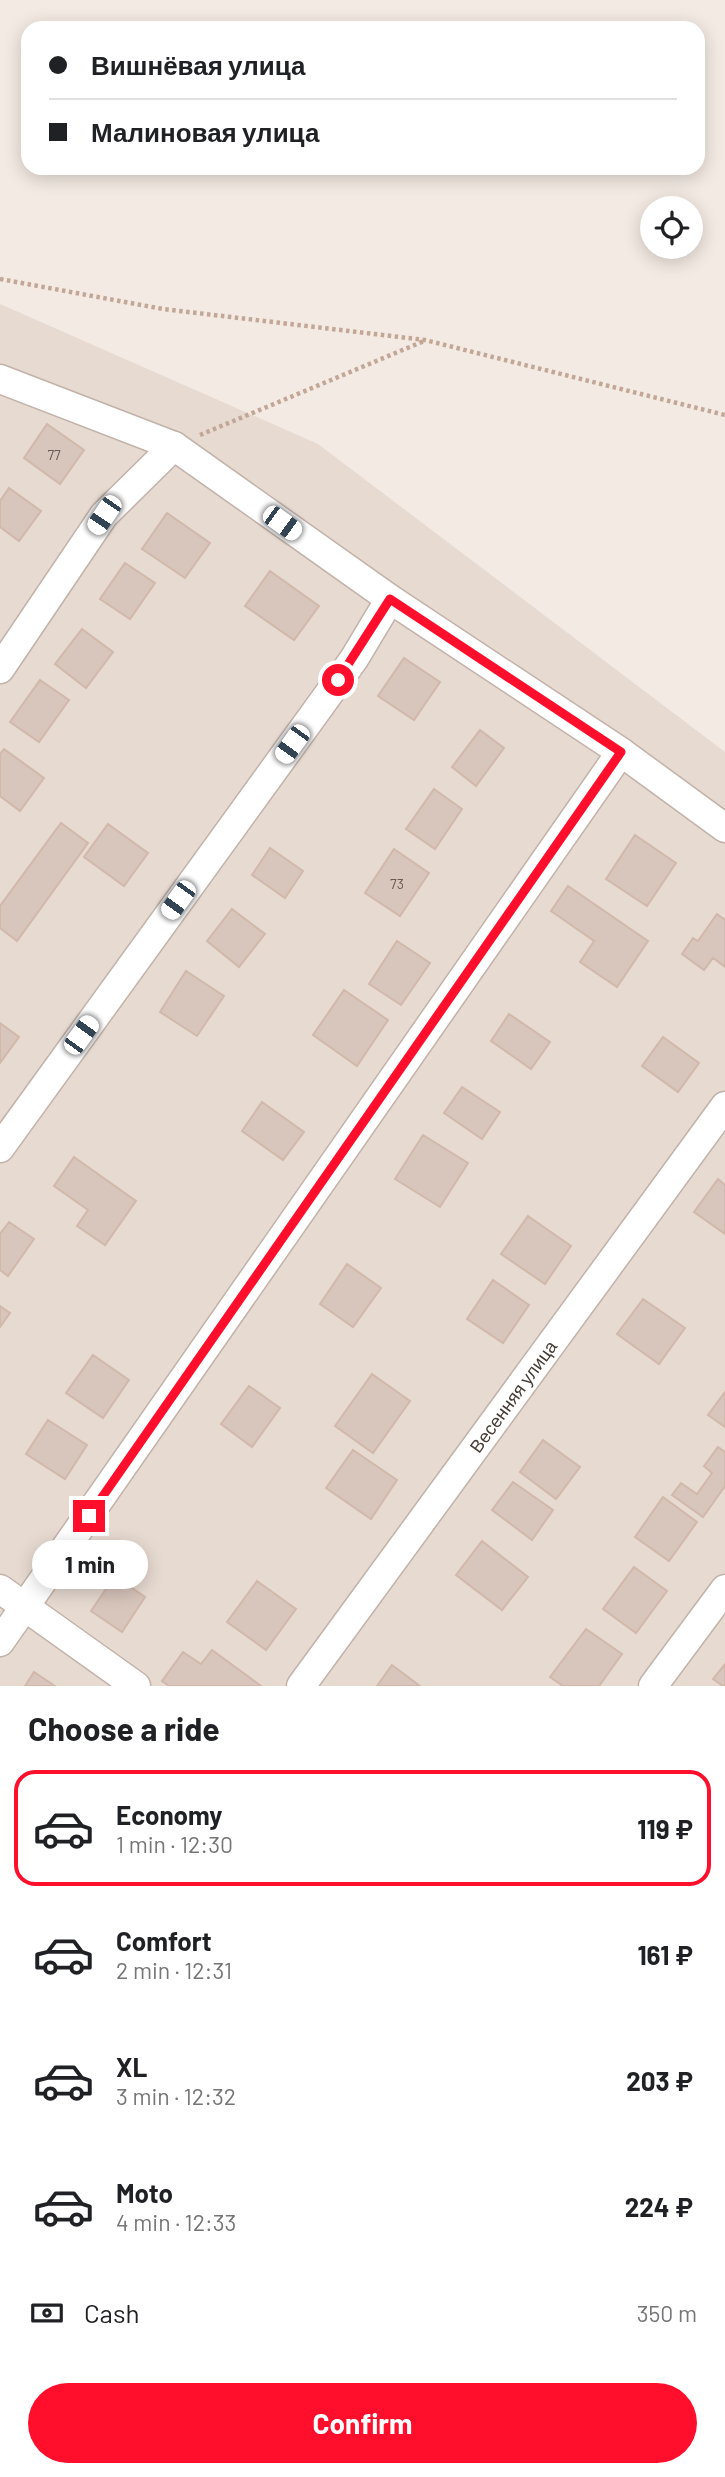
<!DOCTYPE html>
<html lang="en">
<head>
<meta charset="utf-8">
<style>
	:root { --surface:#fff; --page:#f6f6f6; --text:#202124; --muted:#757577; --line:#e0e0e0; --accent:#ff0f2c }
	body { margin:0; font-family:Barlow,sans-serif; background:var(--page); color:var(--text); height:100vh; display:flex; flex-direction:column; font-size:26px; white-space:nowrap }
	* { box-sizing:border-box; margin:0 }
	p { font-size:23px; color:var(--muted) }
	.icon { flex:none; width:38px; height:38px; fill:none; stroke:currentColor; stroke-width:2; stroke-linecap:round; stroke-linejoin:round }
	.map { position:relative; height:1686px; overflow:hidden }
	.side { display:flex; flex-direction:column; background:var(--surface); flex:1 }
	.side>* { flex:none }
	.guide { position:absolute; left:21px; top:21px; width:684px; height:154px; border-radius:21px; box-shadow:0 4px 18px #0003; display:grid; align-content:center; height:154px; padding:0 28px; background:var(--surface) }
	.tools { position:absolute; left:640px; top:196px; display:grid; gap:14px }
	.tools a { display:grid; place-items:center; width:63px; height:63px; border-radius:50%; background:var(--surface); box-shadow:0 4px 18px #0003; font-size:35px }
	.end { position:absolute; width:32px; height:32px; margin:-16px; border:9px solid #ff0f2c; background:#fff; box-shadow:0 0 0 4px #fff }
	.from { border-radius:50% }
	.bubble { position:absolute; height:49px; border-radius:24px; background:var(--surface); box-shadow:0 4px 18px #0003; font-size:23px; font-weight:700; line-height:49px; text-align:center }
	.car { position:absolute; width:21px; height:42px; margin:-21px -10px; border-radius:9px; box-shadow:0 0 5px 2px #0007; background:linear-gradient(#fff 24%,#345 0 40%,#fff 0 76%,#345 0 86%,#fff 0) }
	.guide b { display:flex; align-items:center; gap:24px; height:66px; font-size:26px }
	.guide b+b { border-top:2px solid var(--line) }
	.guide i { width:18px; height:18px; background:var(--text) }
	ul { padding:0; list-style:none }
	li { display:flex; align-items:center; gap:21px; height:116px; margin:0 14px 10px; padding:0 14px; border:4px solid transparent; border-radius:21px }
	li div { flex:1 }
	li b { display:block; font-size:26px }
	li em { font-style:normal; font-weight:700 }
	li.active { border-color:var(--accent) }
	li>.icon { width:63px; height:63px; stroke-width:1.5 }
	h2 { padding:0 28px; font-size:32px; line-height:84px }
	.pay { display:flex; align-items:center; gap:18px; height:77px; padding:0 28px; font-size:26px }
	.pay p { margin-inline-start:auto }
	.cta { display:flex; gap:14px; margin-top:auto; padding:14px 28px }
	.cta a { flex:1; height:80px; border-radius:42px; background:var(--accent); color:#fff; font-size:28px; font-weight:700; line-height:80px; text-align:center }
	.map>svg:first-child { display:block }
	.residential { fill:#e7dad1 }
	.building { fill:#d8c5bb; stroke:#d1b8ab; stroke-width:2 }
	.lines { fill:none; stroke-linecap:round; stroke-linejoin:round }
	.minor-casing { stroke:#c2b2a9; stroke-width:31 }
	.path { stroke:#c2a696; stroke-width:4.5; stroke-dasharray:3.5 3.5; stroke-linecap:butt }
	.minor { stroke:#fff; stroke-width:28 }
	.route { stroke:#ff0f2c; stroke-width:9 }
	.labels { text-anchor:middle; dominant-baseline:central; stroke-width:5; stroke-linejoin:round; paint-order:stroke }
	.number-label { font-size:14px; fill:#6a5c55 }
	.street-label { font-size:18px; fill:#453933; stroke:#fff }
</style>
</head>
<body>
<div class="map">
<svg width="725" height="1686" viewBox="0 0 725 1686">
	<rect width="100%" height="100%" fill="#f3eae3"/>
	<path class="residential" d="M0,304L318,444L725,752V1686H0Z"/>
	<path class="building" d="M47,424L84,450L60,484L24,458Z
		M9,488L41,511L19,541L0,527V501Z
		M167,513L210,543L185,578L142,549Z
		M125,563L155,583L130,619L100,599Z
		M270,571L319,606L294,640L245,606Z
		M82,629L113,652L86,688L55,664Z
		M404,658L440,682L414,720L378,696Z
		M40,680L69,700L39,742L10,722Z
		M480,730L504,748L476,786L452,767Z
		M4,749L44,778L20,811L0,796V754Z
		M434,789L462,809L435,849L406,829Z
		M61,823L88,843L17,941L0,928V906Z
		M108,824L148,853L124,886L84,857Z
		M635,835L676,863L647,906L606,879Z
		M270,848L303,871L285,898L252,875Z
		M394,849L429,873L400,916L365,893Z
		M568,886L648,941L617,987L580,962L594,941L551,911Z
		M232,909L265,934L239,967L207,941Z
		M717,914L725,920V967L713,958L704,970L682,954L693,938L698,941Z
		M397,941L430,963L401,1005L369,984Z
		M186,971L224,996L197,1036L160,1012Z
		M344,990L388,1020L357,1066L313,1035Z
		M509,1014L550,1042L531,1069L491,1041Z
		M0,1023L19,1037L0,1063Z
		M663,1037L699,1063L678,1092L642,1066Z
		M462,1087L500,1112L482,1139L444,1113Z
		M262,1102L304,1132L283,1160L242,1131Z
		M423,1135L468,1163L440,1207L395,1179Z
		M74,1157L136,1201L105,1245L77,1226L88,1210L54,1186Z
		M718,1179L725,1185V1234L694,1212Z
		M528,1216L571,1246L545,1284L501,1254Z
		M9,1222L34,1239L8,1276L0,1270V1234Z
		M347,1264L381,1288L353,1327L320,1304Z
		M493,1280L529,1305L503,1343L467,1319Z
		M643,1299L685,1328L659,1364L617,1334Z
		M0,1306L10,1313L0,1327Z
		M93,1355L129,1380L103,1418L66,1393Z
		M372,1374L410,1401L373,1453L335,1426Z
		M249,1386L280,1408L252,1447L221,1424Z
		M725,1392V1427L708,1415Z
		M48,1420L87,1445L65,1479L26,1454Z
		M543,1440L580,1467L556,1499L520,1472Z
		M718,1447L725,1452V1486L703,1517L672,1495L681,1483L697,1494L712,1473L704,1466Z
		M353,1450L397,1480L371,1519L326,1488Z
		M513,1482L553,1510L532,1540L492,1510Z
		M663,1497L697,1522L669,1561L635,1537Z
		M482,1541L528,1577L502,1610L456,1575Z
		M634,1567L667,1591L636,1633L603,1609Z
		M115,1576L145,1597L122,1632L91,1611Z
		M257,1581L296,1609L266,1650L227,1622Z
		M586,1629L622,1654L599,1686H563L550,1677Z
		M212,1650L261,1686H169L162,1681L183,1652L201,1664Z
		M725,1664V1686H723L713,1679Z
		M392,1665L420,1686H377Z
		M34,1672L55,1686H25Z"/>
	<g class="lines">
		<defs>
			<g id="minor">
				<path d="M0,379L174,446L390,599L621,752L725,828"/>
				<path d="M0,669L104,515L174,446"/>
				<path d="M0,1148L354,659L390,599"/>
				<path d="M0,1589L136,1686"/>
				<path d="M0,1642L621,752"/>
				<path id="s1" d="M301,1686L725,1106"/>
				<path d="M653,1686L725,1589"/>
			</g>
		</defs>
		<use href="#minor" class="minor-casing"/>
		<path class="path" d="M0,279L163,309L425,340L725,415
			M200,435L424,341"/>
		<use href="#minor" class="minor"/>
	</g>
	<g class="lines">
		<path class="route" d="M89,1516L621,752L390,599L338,680"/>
	</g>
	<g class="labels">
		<g class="number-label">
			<text x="54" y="454">77</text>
			<text x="397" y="883">73</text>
		</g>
		<g class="street-label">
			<text stroke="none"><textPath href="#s1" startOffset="359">Весенняя улица</textPath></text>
		</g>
	</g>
</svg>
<div class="tools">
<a><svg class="icon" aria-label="locate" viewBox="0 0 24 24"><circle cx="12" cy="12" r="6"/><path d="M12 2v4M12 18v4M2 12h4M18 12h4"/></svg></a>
</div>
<i class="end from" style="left:338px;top:680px"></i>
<i class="end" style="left:89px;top:1516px"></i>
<div class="bubble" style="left:32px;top:1540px;width:116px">1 min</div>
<i class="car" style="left:104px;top:515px;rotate:214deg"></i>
<i class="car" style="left:282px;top:523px;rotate:126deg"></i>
<i class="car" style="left:292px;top:744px;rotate:216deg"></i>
<i class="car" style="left:178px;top:900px;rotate:216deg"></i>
<i class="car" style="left:81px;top:1035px;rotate:36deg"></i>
<div class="guide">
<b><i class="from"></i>Вишнёвая улица</b>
<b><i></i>Малиновая улица</b>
</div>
</div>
<section class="side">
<h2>Choose a ride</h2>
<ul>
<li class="active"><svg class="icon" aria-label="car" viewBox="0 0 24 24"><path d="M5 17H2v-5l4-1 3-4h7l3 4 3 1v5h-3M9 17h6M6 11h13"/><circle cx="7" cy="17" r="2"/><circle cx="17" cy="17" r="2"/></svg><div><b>Economy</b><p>1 min · 12:30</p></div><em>119 ₽</em></li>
<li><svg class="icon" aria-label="car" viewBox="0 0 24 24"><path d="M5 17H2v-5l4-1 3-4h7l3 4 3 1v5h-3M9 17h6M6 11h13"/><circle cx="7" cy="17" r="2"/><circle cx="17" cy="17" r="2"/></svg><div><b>Comfort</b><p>2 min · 12:31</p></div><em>161 ₽</em></li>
<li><svg class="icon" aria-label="car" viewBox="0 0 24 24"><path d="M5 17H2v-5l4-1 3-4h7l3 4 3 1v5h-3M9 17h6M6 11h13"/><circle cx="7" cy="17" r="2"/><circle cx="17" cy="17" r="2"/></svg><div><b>XL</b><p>3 min · 12:32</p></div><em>203 ₽</em></li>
<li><svg class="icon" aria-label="car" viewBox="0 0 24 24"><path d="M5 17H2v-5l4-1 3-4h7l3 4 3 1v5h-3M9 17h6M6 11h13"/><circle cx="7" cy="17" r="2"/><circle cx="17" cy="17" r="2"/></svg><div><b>Moto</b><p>4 min · 12:33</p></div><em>224 ₽</em></li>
</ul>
<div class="pay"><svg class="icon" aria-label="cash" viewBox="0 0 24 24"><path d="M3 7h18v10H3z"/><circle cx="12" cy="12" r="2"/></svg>Cash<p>350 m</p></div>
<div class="cta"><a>Confirm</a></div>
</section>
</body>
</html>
